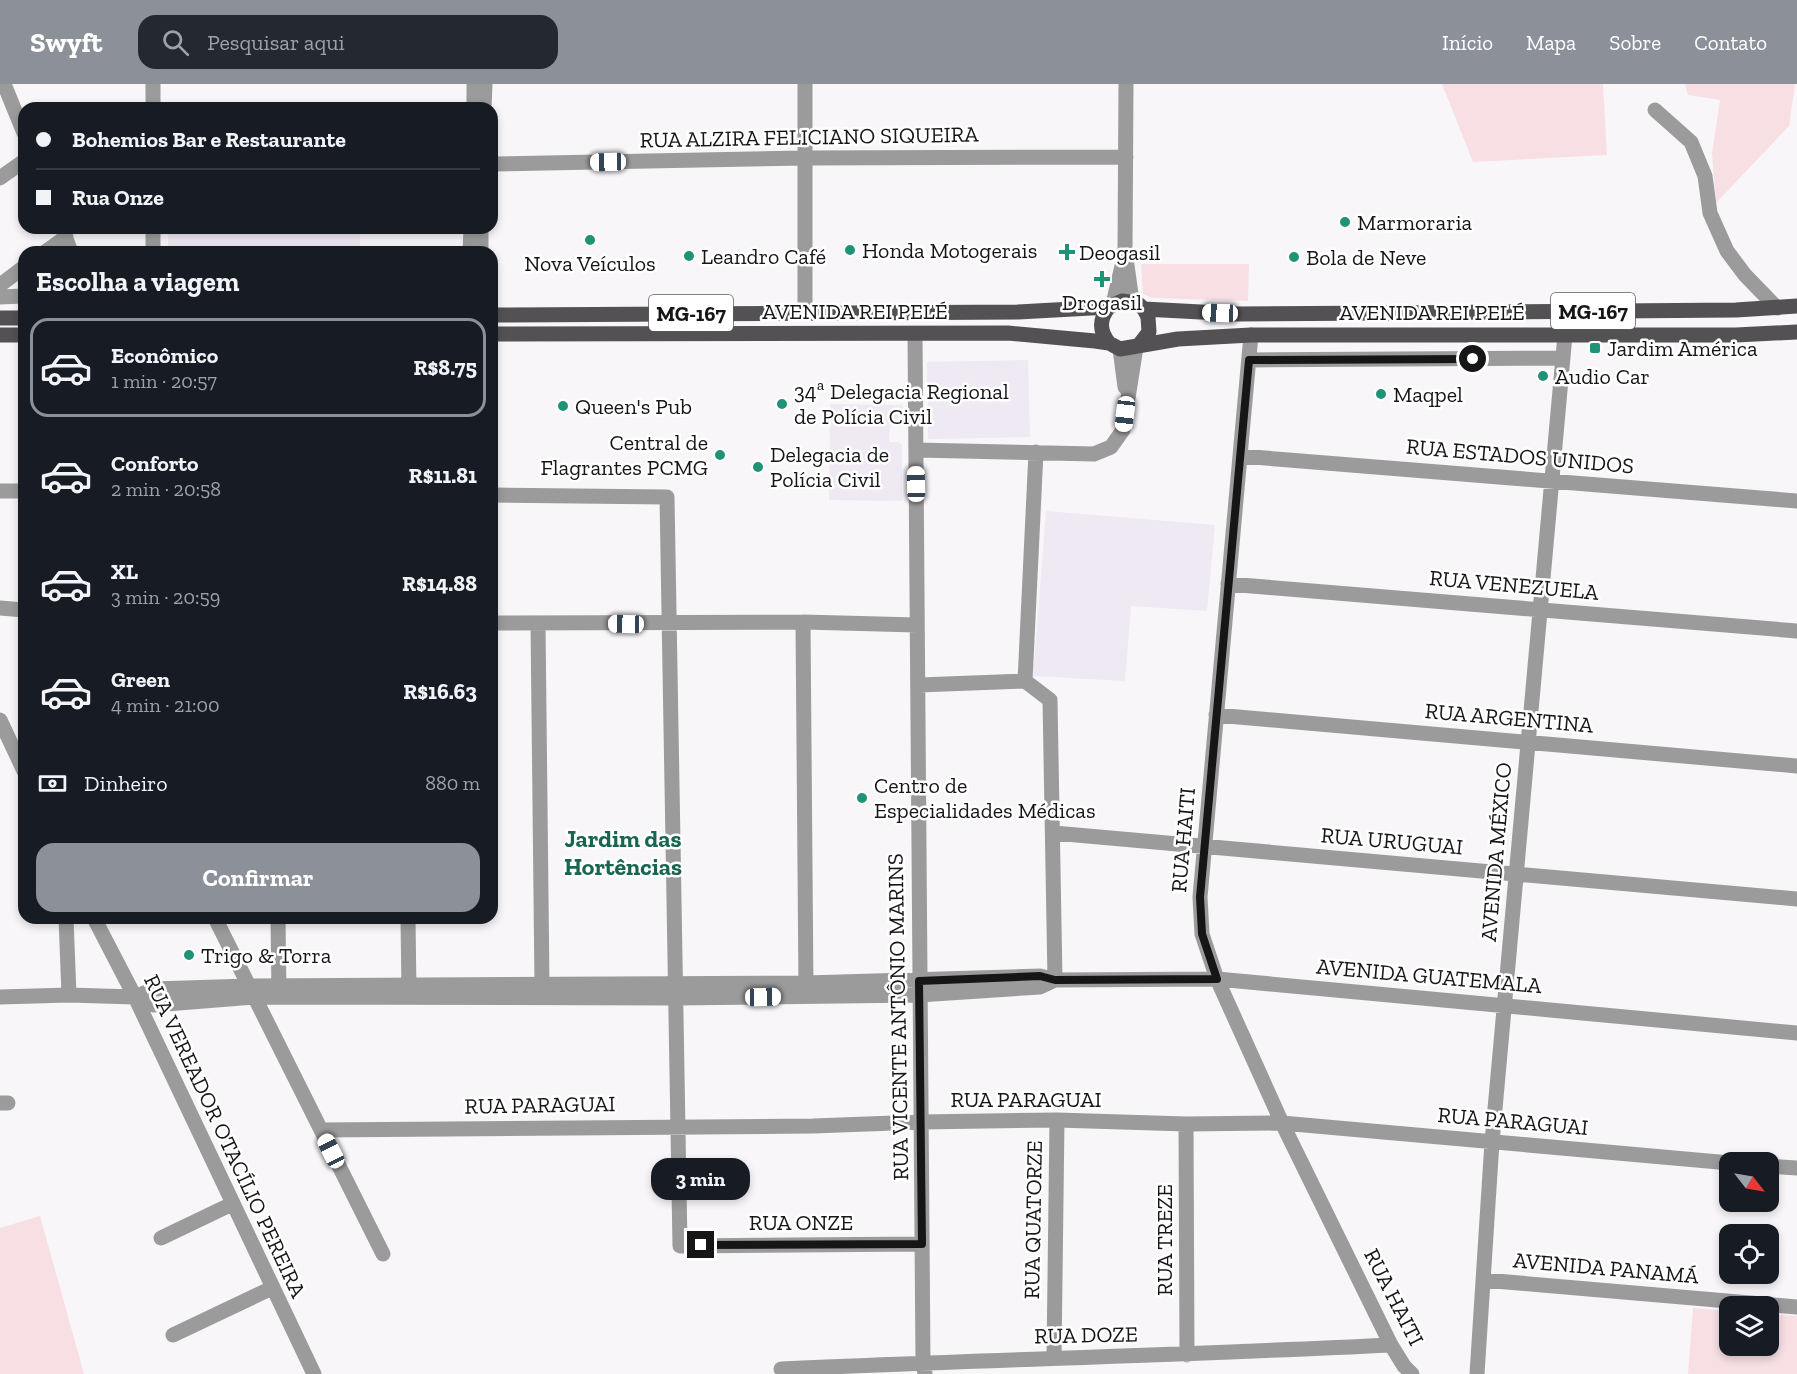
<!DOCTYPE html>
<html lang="pt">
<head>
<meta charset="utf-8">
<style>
	:root { --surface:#171b24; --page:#242831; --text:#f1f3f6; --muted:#9ea1a6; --line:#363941; --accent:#8c9099 }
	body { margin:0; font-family:"Zilla Slab",serif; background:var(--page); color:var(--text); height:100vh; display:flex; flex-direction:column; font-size:22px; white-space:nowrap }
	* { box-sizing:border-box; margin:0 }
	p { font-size:20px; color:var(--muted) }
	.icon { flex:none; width:33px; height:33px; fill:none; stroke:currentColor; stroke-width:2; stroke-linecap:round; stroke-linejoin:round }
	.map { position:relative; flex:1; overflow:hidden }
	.sheet { position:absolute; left:18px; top:162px; width:480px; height:678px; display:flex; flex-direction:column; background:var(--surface); border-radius:18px; box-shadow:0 3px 9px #0003 }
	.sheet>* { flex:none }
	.top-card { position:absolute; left:18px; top:18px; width:480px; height:132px; border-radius:18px; box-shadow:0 3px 9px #0003; display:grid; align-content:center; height:132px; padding:0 18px; background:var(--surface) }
	.needle { width:39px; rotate:121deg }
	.tools { position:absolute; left:1719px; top:1068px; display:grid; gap:12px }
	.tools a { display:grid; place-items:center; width:60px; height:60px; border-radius:12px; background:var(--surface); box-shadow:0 3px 9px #0003; font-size:30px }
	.end { position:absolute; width:27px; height:27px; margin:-14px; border:8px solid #161617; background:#fff; box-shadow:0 0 0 3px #fff }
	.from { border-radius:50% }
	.bubble { position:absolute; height:42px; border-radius:18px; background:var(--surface); box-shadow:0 3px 9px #0003; font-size:20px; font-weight:700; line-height:42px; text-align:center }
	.car { position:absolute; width:18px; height:36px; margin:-18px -9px; border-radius:8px; box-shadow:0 0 4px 2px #0007; background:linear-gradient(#fff 24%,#345 0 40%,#fff 0 76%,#345 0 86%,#fff 0) }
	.top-card b { display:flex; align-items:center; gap:21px; height:57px; font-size:22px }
	.top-card b+b { border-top:2px solid var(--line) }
	.top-card i { width:15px; height:15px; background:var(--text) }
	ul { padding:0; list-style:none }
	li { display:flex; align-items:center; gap:18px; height:99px; margin:0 12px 9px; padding:0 6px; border:3px solid transparent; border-radius:18px }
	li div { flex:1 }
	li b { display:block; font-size:22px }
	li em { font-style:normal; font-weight:700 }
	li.current { border-color:var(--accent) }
	li>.icon { width:54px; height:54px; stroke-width:1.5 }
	h2 { padding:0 18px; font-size:27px; line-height:72px }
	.pay { display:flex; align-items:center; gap:15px; height:66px; padding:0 18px; font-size:22px }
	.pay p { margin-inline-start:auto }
	.button { display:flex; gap:12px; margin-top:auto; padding:12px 18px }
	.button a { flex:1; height:69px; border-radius:18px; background:var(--accent); color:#fff; font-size:24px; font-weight:700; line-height:69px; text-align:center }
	header { display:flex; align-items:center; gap:36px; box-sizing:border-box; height:84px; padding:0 30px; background:var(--accent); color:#fff }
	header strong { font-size:28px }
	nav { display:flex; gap:33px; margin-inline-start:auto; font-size:21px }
	.search { width:420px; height:54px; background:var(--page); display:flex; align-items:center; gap:15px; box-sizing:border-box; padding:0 21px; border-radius:18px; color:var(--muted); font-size:22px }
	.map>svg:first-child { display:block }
	.built { fill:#efe9f3 }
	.green { fill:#f7dfe4 }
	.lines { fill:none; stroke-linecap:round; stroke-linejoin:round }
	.minor { stroke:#9c9b9c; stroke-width:15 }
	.major { stroke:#535153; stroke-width:15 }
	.route { stroke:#161617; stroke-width:8 }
	.poi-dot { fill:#209377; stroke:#fff; stroke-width:2 }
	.labels { text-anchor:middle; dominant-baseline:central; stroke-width:5; stroke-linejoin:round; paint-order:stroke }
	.shield { fill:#fff; stroke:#5c5c5d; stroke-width:1.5 }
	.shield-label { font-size:21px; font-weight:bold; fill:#161617 }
	.street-label { font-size:22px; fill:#161617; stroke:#fff }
	.poi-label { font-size:22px; fill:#161617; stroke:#fff; text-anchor:start }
	.neighbourhood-label { font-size:24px; font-weight:bold; fill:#186551; stroke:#fff }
</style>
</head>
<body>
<header>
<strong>Swyft</strong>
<div class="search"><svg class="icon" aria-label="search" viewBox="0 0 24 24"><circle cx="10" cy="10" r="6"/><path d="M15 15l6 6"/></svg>Pesquisar aqui</div>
<nav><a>Início</a><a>Mapa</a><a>Sobre</a><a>Contato</a></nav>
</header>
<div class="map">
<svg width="1797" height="1290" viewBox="0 0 1797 1290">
	<rect width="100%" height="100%" fill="#f8f6f9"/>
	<path class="built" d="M168,144H360V168H168Z
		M1028,276L1030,353L928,355L927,278Z
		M830,320L903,321L902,342H890L889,358H898L902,361V417L829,416Z
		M1046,427L1215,441L1207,527L1131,522L1125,597L1033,592Z"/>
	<path class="green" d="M1442,0H1603L1607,71L1473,78Z
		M1685,0H1795L1789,42L1716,119L1712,69L1720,16L1688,11Z
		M1141,180H1249L1248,217L1152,214L1143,210Z
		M40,1132L84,1290H0V1144Z
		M1693,1224L1729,1227L1730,1262H1768L1769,1230L1797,1232V1290H1688Z"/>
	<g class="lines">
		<path class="minor" d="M4,0L24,49
			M805,0V228
			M1126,0L1125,167L1132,217
			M153,24V0
			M474,24V0
			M484,24L485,0
			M1655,26L1691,58L1705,92L1710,129L1727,167L1745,191L1777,224
			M492,80L805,74L1126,73
			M0,94L24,77
			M62,144L71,168
			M45,168L66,153
			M153,168V144
			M470,168L471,144
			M481,168V144
			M0,201L24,183
			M0,213L24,212
			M1113,220L1122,182
			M915,251C917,593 921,936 923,1278L925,1290
			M1251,251L1200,813L1202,850L1217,895L1282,1039L1391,1261L1404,1282L1412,1290
			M1120,265L1125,303
			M1249,276L1563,274
			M916,366L1094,370L1111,363L1123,346L1136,263
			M1240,372L1797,417
			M0,407H24
			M492,411L667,413L680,1162L922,1160
			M1228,500L1797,547
			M0,524L24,526
			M803,538L806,906
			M492,539L803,538L917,541
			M538,539L542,901
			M1025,597L1050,616L1055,896
			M1025,597L1036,368
			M919,601L1025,597
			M1216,631L1797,682
			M0,636L24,687
			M1054,749L1797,815
			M66,834L69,911
			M94,834L135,913L314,1290
			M215,834L383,1170
			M278,834L279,912
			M408,834L409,909
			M0,913L69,911L135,913L154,921L254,913L675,914L919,911L1040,903L1055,896
			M135,913L153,905L249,902L806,899L1040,892L1055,896L1217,895L1797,949
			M0,1019H8
			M1186,1040L1187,1271
			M321,1046L813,1042L921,1038L1057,1036L1186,1040L1282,1039L1730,1079
			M1768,1082L1797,1084
			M161,1154L232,1120
			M1484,1196L1797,1223
			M173,1251L272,1204
			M1054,1273L1057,1036
			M781,1285C984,1276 1188,1271 1391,1261
			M1477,1290L1492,1058L1565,251"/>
		<path class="major" d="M1109,223C1099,235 1099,247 1109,259
			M1144,225L1238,230L1388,229L1736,226L1797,222
			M492,231L1018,228L1109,223L1122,217L1137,219L1144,225L1148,233L1149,248L1139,261
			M0,234H24
			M492,250L1008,249L1095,257L1109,259L1120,265L1178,255L1251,251H1736L1797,248
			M0,251H24"/>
	</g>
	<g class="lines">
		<path class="route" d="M701,1161L922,1160L919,897L1040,892L1055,896L1217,895L1202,850L1200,813L1249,276L1473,275"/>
	</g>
	<g class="poi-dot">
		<circle cx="1345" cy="138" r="6"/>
		<circle cx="590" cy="156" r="6"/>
		<circle cx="850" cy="166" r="6"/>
		<path d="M1064 159h6v6h6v6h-6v6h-6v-6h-6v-6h6z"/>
		<circle cx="689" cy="172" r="6"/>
		<circle cx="1294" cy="173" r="6"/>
		<path d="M1099 186h6v6h6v6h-6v6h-6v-6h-6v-6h6z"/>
		<rect x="1589" y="258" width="12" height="12" rx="3"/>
		<circle cx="1543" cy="292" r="6"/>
		<circle cx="1381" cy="310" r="6"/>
		<circle cx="782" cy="320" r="6"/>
		<circle cx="563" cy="322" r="6"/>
		<circle cx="720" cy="371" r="6"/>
		<circle cx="758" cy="383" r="6"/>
		<circle cx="862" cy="714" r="6"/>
		<circle cx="189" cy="871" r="6"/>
	</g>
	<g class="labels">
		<g class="shield">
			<rect x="1551" y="209" width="84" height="36" rx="4.5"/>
			<rect x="649" y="211" width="84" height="36" rx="4.5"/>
		</g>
		<g class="shield-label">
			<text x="1593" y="227">MG-167</text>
			<text x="691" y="229">MG-167</text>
		</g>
		<g class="street-label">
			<text transform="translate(809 53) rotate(-1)">RUA ALZIRA FELICIANO SIQUEIRA</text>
			<text x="855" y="227">AVENIDA REI PELÉ</text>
			<text x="1432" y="228">AVENIDA REI PELÉ</text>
			<text transform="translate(1520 372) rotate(5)">RUA ESTADOS UNIDOS</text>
			<text transform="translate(1514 501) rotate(5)">RUA VENEZUELA</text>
			<text transform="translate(1509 634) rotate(5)">RUA ARGENTINA</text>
			<text transform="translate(1183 756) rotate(-85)">RUA HAITI</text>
			<text transform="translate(1392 757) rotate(5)">RUA URUGUAI</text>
			<text transform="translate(1496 768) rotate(-85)">AVENIDA MÉXICO</text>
			<text transform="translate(1429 892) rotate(5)">AVENIDA GUATEMALA</text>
			<text transform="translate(898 933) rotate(-91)">RUA VICENTE ANTÔNIO MARINS</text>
			<text x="1026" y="1015">RUA PARAGUAI</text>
			<text transform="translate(540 1021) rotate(-1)">RUA PARAGUAI</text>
			<text transform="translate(1513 1037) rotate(5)">RUA PARAGUAI</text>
			<text transform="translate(225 1052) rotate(65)">RUA VEREADOR OTACÍLIO PEREIRA</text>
			<text transform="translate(1033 1136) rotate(-89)">RUA QUATORZE</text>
			<text x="801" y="1138">RUA ONZE</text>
			<text transform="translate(1164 1156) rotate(-90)">RUA TREZE</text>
			<text transform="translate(1606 1184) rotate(5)">AVENIDA PANAMÁ</text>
			<text transform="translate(1394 1213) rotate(63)">RUA HAITI</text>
			<text transform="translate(1086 1251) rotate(-1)">RUA DOZE</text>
		</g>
		<g class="poi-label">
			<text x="1357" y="138">Marmoraria</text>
			<text x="862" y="166">Honda Motogerais</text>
			<text x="1079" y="168">Deogasil</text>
			<text x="701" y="172">Leandro Café</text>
			<text x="1306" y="173">Bola de Neve</text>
			<text x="590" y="179" text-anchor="middle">Nova Veículos</text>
			<text x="1102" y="218" text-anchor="middle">Drogasil</text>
			<text x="1607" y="264">Jardim América</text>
			<text x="1555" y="292">Audio Car</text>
			<text x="794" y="307">34ª Delegacia Regional<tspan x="794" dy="25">de Polícia Civil</tspan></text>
			<text x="1393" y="310">Maqpel</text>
			<text x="575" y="322">Queen's Pub</text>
			<text x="708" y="358" text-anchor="end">Central de<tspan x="708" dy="25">Flagrantes PCMG</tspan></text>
			<text x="770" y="370">Delegacia de<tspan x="770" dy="25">Polícia Civil</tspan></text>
			<text x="874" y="701">Centro de<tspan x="874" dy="25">Especialidades Médicas</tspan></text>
			<text x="201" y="871">Trigo &amp; Torra</text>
		</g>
		<g class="neighbourhood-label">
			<text x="623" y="754">Jardim das<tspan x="623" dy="28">Hortências</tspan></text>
		</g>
	</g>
</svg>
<div class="tools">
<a><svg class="needle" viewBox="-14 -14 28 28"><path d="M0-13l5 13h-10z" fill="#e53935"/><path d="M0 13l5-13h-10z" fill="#9ea1a6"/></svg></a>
<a><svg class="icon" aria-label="locate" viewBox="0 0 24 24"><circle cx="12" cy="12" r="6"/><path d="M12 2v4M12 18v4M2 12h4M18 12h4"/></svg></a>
<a><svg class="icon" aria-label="layers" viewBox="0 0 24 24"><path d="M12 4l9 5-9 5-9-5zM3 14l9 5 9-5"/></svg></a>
</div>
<i class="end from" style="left:1473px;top:275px"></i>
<i class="end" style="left:701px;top:1161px"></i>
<div class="bubble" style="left:651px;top:1074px;width:99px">3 min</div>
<i class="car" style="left:608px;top:78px;rotate:269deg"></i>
<i class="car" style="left:1220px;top:229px;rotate:272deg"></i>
<i class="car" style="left:1125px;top:330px;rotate:187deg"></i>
<i class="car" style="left:916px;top:400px;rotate:359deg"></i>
<i class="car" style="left:626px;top:540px;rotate:271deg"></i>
<i class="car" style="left:763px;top:913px;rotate:89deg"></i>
<i class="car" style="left:331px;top:1067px;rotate:333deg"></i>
<div class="top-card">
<b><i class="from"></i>Bohemios Bar e Restaurante</b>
<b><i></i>Rua Onze</b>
</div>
<section class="sheet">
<h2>Escolha a viagem</h2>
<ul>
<li class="current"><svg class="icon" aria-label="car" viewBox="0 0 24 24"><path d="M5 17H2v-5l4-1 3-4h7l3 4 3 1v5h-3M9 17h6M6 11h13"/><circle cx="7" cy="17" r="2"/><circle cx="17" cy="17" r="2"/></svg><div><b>Econômico</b><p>1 min · 20:57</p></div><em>R$8.75</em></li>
<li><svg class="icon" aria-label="car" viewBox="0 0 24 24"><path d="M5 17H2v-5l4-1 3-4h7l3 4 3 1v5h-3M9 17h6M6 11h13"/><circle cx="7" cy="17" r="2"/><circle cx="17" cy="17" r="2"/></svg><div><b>Conforto</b><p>2 min · 20:58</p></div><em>R$11.81</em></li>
<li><svg class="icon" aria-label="car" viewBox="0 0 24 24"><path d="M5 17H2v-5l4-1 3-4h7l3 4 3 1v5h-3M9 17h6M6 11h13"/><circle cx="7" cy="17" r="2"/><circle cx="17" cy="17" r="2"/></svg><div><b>XL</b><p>3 min · 20:59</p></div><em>R$14.88</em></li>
<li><svg class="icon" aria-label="car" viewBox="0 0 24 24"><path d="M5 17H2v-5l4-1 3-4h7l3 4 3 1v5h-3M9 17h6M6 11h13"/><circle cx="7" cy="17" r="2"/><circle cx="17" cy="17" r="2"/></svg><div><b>Green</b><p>4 min · 21:00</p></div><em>R$16.63</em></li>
</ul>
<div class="pay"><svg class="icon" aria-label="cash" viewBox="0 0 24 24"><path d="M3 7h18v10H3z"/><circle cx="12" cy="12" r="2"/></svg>Dinheiro<p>880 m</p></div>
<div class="button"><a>Confirmar</a></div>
</section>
</div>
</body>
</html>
